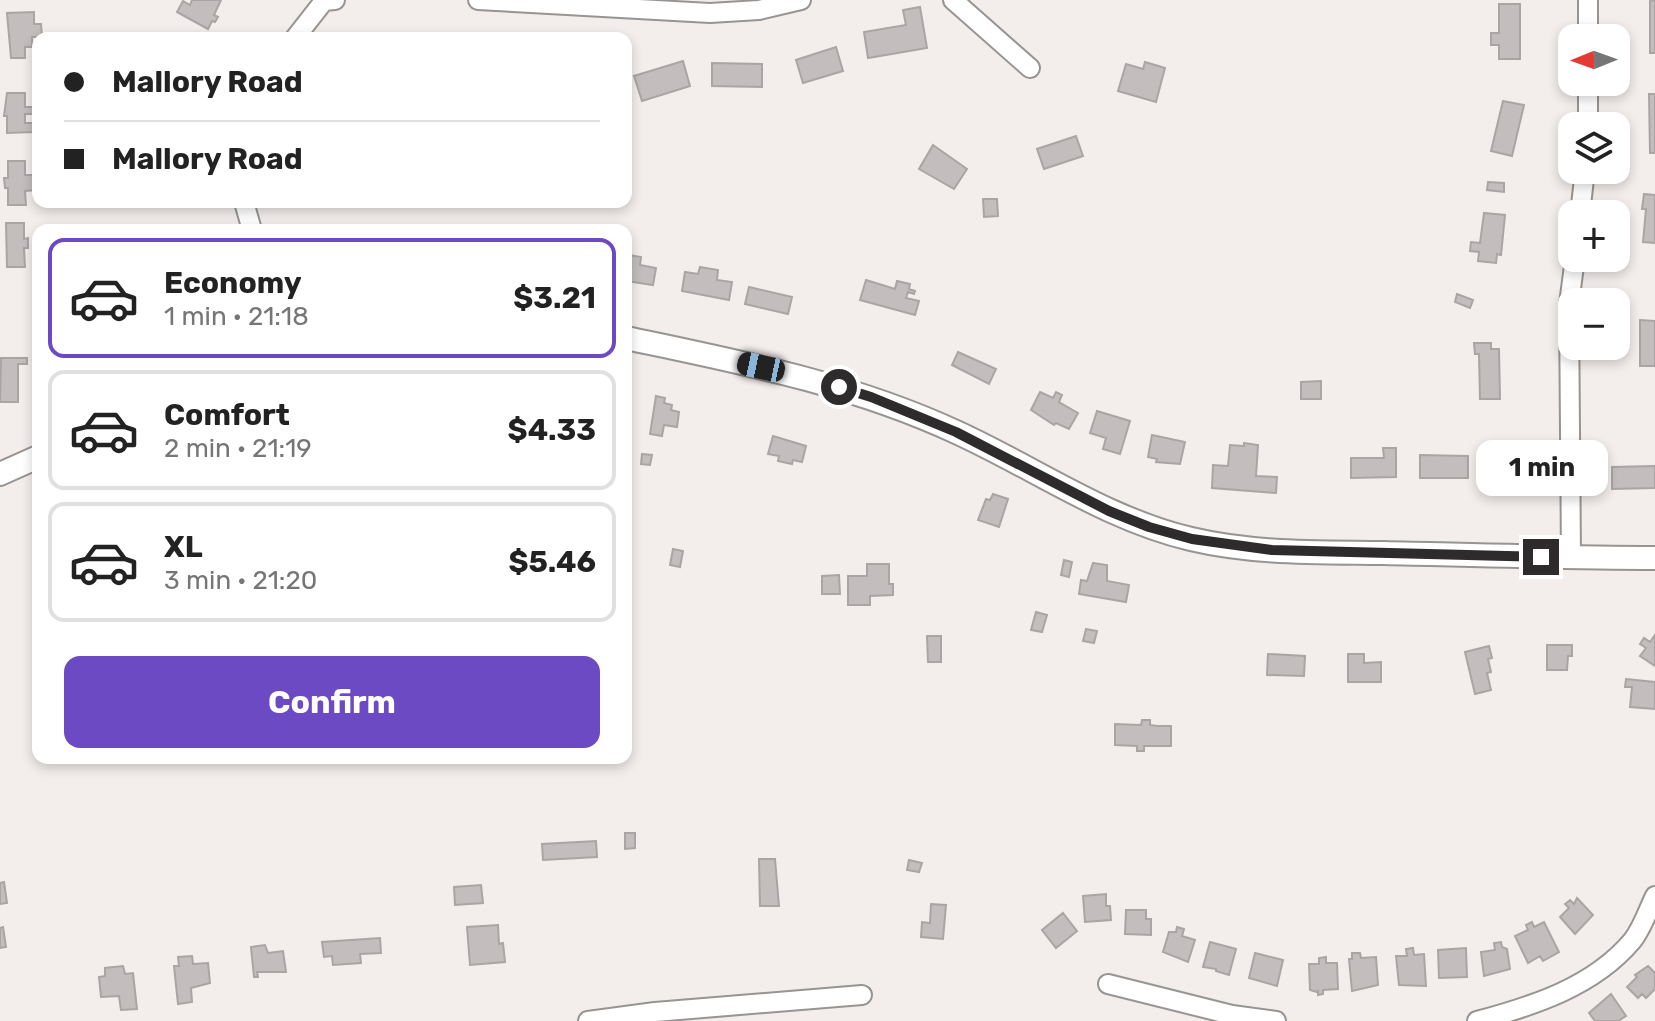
<!DOCTYPE html>
<html lang="en">
<head>
<meta charset="utf-8">
<style>
	:root { --surface:#fff; --page:#f2f2f2; --text:#222; --muted:#767676; --line:#e0e0e0; --accent:#6c4ac3 }
	body { margin:0; font-family:Rubik,sans-serif; background:var(--page); color:var(--text); height:100vh; display:flex; flex-direction:column; font-size:30px; white-space:nowrap }
	* { box-sizing:border-box; margin:0 }
	p { font-size:26px; color:var(--muted) }
	.icon { flex:none; width:44px; height:44px; fill:none; stroke:currentColor; stroke-width:2; stroke-linecap:round; stroke-linejoin:round }
	.map { position:relative; flex:1; overflow:hidden }
	.sheet { position:absolute; left:32px; top:224px; width:600px; height:540px; display:flex; flex-direction:column; background:var(--surface); border-radius:16px; box-shadow:0 4px 12px #0003 }
	.sheet>* { flex:none }
	.hud { position:absolute; left:32px; top:32px; width:600px; height:176px; border-radius:16px; box-shadow:0 4px 12px #0003; display:grid; align-content:center; height:176px; padding:0 32px; background:var(--surface) }
	.needle { width:52px; rotate:269deg }
	.controls { position:absolute; left:1558px; top:24px; display:grid; gap:16px }
	.controls a { display:grid; place-items:center; width:72px; height:72px; border-radius:16px; background:var(--surface); box-shadow:0 4px 12px #0003; font-size:40px }
	.end { position:absolute; width:36px; height:36px; margin:-18px; border:10px solid #2d2b2b; background:#fff; box-shadow:0 0 0 4px #fff }
	.from { border-radius:50% }
	.bubble { position:absolute; height:56px; border-radius:16px; background:var(--surface); box-shadow:0 4px 12px #0003; font-size:26px; font-weight:700; line-height:56px; text-align:center }
	.car { position:absolute; width:24px; height:48px; margin:-24px -12px; border-radius:10px; box-shadow:0 0 6px 2px #0007; background:linear-gradient(#222 24%,#8ab4d8 0 40%,#222 0 76%,#8ab4d8 0 86%,#222 0) }
	.hud b { display:flex; align-items:center; gap:28px; height:76px; font-size:30px }
	.hud b+b { border-top:2px solid var(--line) }
	.hud i { width:20px; height:20px; background:var(--text) }
	ul { padding:14px 0 0; list-style:none }
	li { display:flex; align-items:center; gap:24px; height:120px; margin:0 16px 12px; padding:0 16px; border:4px solid var(--line); border-radius:16px }
	li div { flex:1 }
	li b { display:block; font-size:30px }
	li em { font-style:normal; font-weight:700 }
	li.on { border-color:var(--accent) }
	li>.icon { width:72px; height:72px; stroke-width:1.5 }
	.action { display:flex; gap:16px; margin-top:auto; padding:16px 32px }
	.action a { flex:1; height:92px; border-radius:16px; background:var(--accent); color:#fff; font-size:32px; font-weight:700; line-height:92px; text-align:center }
	.map>svg:first-child { display:block }
	.building { fill:#c3bebd; stroke:#aaa5a5; stroke-width:2 }
	.lines { fill:none; stroke-linecap:round; stroke-linejoin:round }
	.minor-casing { stroke:#989492; stroke-width:22 }
	.tertiary-casing { stroke:#989492; stroke-width:26 }
	.minor { stroke:#fff; stroke-width:18 }
	.tertiary { stroke:#fff; stroke-width:22 }
	.route { stroke:#2d2b2b; stroke-width:10 }
</style>
</head>
<body>
<div class="map">
<svg width="1655" height="1021" viewBox="0 0 1655 1021">
	<rect width="100%" height="100%" fill="#f3eeec"/>
	<path class="building" d="M192,0H221L214,15L218,17L215,22L212,21L208,29L177,12L183,1L190,5Z
		M1655,0V53H1650V1Z
		M1499,4H1520V59H1499V45H1491V33H1499Z
		M920,7L927,48L868,58L864,32L906,25L903,10Z
		M34,12V24H41L42,37H32V47H25V58H11L7,13Z
		M836,47L843,71L803,83L796,60Z
		M683,61L690,86L642,101L634,76Z
		M1145,62L1165,68L1156,102L1118,91L1126,64L1143,69Z
		M712,63L762,64V87L712,86Z
		M7,93H25V107H34V114H25V123H33V132L7,133V116H4Z
		M1649,94H1655V153H1650Z
		M1503,101L1524,105L1512,156L1491,151Z
		M1076,136L1083,156L1044,169L1037,149Z
		M933,145L967,169L954,189L919,169Z
		M8,161H25V175H36V190L25,191L26,205H8V188H5L4,178H8Z
		M1488,182L1504,183V192L1487,190Z
		M1644,194L1655,195V243L1643,242L1646,209H1642Z
		M983,199H997L998,216L984,217Z
		M1484,213L1505,215L1501,255L1497,254L1496,263L1478,261L1479,252L1470,251L1471,242L1480,243Z
		M6,223H24V239L28,238V248H24L25,267H7Z
		M629,255L641,257L640,265L656,268L653,285L626,281V261H628Z
		M700,267L718,270L717,280L732,282L729,300L682,291L685,272L698,274Z
		M866,280L895,289L897,281L910,284L909,289L915,291L914,294L908,292L906,298L919,301L915,315L860,300Z
		M749,287L792,297L788,314L745,304Z
		M1457,294L1473,300L1470,308L1455,302Z
		M1640,320L1655,321V366H1640Z
		M1474,343H1491V349H1499L1500,399H1480L1479,354H1475Z
		M958,352L996,369L989,384L952,365Z
		M1,358H27V364H18V402H0Z
		M1321,381V399H1301V382Z
		M1040,392L1053,398L1056,392L1062,395L1059,402L1078,413L1069,429L1056,423L1054,425L1031,410Z
		M656,396L665,398L664,403L672,405L671,410L679,412L677,427L664,425L662,436L650,434Z
		M1097,411L1130,421L1120,454L1103,449L1106,438L1090,433Z
		M1152,435L1185,442L1180,464L1156,462L1157,459L1148,457Z
		M773,436L806,446L802,462L793,460L792,464L778,461L779,456L768,454Z
		M1244,443L1258,445L1256,476L1277,477L1276,493L1212,488L1213,465L1228,466L1230,445L1244,446Z
		M1383,448H1396V477L1351,478V458H1384Z
		M642,454L652,455L650,465L641,464Z
		M1420,455L1468,456V478H1420Z
		M1492,457L1537,458L1536,478L1491,477Z
		M1655,466V488L1612,489V467Z
		M993,494L1008,499L999,527L978,520L986,499L990,500Z
		M673,549L683,551L680,567L670,565Z
		M1064,560L1072,562L1069,577L1061,575Z
		M1093,563L1107,565V581L1129,585L1126,602L1079,594L1081,580L1087,581Z
		M867,564H889V584H893V595L870,596V605H848V576H867Z
		M839,575L840,594H822V576Z
		M1036,612L1047,615L1042,632L1031,630Z
		M1086,629L1097,631L1094,643L1083,641Z
		M1655,635V666L1640,656L1646,648L1640,644L1644,638L1650,642Z
		M927,636H941V662H928Z
		M1547,645H1572V656H1568L1567,670H1547Z
		M1489,646L1492,658L1488,659L1491,672L1487,673L1491,690L1475,694L1465,652Z
		M1268,654L1305,656L1304,676L1267,675Z
		M1348,654H1364V663L1381,662V682H1348Z
		M1626,679L1655,682V709L1630,707L1632,687H1625Z
		M1142,720H1150V725L1157,726H1171V746H1144V751H1137V746L1115,745V724L1141,725Z
		M625,833H635V848L625,849Z
		M596,841L597,857L543,860L542,844Z
		M759,859H775L779,906H760Z
		M909,860L922,863L919,872L907,870Z
		M4,882L7,903L0,904V883Z
		M481,885L483,903L455,905L454,887Z
		M1106,894V906H1110L1111,920L1085,922L1083,896Z
		M1577,898L1593,915L1575,934L1560,917L1569,908L1565,904L1570,900L1574,904Z
		M931,904L946,905L943,939L921,937L922,922L930,923Z
		M1126,910H1146V919H1151V935L1125,934Z
		M1063,913L1077,931L1056,948L1042,930Z
		M1532,922L1534,927L1544,922L1559,952L1543,961L1540,956L1528,963L1515,936L1528,930L1526,925Z
		M498,925L499,944L503,943L505,962L470,965L467,927Z
		M3,927L6,947L0,948V928Z
		M1177,927L1184,929L1182,936L1195,940L1188,962L1163,952L1169,932H1176Z
		M380,938L381,953L360,954L361,963L333,965L332,956L324,957L322,942Z
		M1210,942L1236,949L1229,975L1216,971V969L1203,967Z
		M1501,942L1502,947L1507,949L1510,969L1484,976L1481,952L1495,950L1494,943Z
		M265,945L268,953L283,951L286,972H257L258,977H254L251,947Z
		M1413,948L1414,955L1424,954L1426,986L1399,985L1396,956H1407L1406,949Z
		M1466,948L1467,977L1439,978L1438,950Z
		M1255,953L1283,960L1277,986L1249,978Z
		M1352,953H1360L1361,958L1376,957L1378,985L1352,991L1349,959H1352Z
		M192,956L193,964L208,963L210,983L191,988L192,1002L178,1004L174,966H179L178,957Z
		M1326,957V963H1337L1338,989L1323,990V994L1318,995V990L1317,992L1310,990L1309,964H1319V958Z
		M123,966L125,974L133,973L137,1009L121,1010L119,996L101,997L99,977L105,976V968Z
		M1648,966L1655,973V989L1646,998L1642,994L1638,998L1627,987L1637,977L1635,975Z
		M1611,994L1626,1016L1618,1021H1595L1589,1013Z"/>
	<g class="lines">
		<defs>
			<path id="minor" d="M478,0L710,13L759,10L801,0
				M953,0L1030,68
				M295,38L324,1L335,0
				M1588,38V0
				M1588,126V82
				M244,202L252,230
				M1580,214L1585,170
				M1571,558L1569,304L1575,258
				M1108,984L1232,1015L1276,1021
				M588,1021L655,1012L862,995
				M1477,1021C1533,1006 1593,987 1632,941C1642,929 1648,910 1655,896"/>
			<path id="tertiary" d="M626,338C739,362 850,383 956,432C1035,468 1106,519 1191,539C1254,554 1320,552 1384,553C1474,555 1564,558 1655,558
				M0,474L38,457"/>
		</defs>
		<use href="#minor" class="minor-casing"/>
		<use href="#tertiary" class="tertiary-casing"/>
		<use href="#minor" class="minor"/>
		<use href="#tertiary" class="tertiary"/>
	</g>
	<g class="lines">
		<path class="route" d="M839,387L871,397L956,432L1109,511L1149,527L1192,539L1272,550L1541,557"/>
	</g>
</svg>
<div class="controls">
<a><svg class="needle" viewBox="-14 -14 28 28"><path d="M0-13l5 13h-10z" fill="#e53935"/><path d="M0 13l5-13h-10z" fill="#767676"/></svg></a>
<a><svg class="icon" aria-label="layers" viewBox="0 0 24 24"><path d="M12 4l9 5-9 5-9-5zM3 14l9 5 9-5"/></svg></a>
<a>+</a>
<a>−</a>
</div>
<i class="end from" style="left:839px;top:387px"></i>
<i class="end" style="left:1541px;top:557px"></i>
<div class="bubble" style="left:1476px;top:440px;width:132px">1 min</div>
<i class="car" style="left:761px;top:367px;rotate:282deg"></i>
<div class="hud">
<b><i class="from"></i>Mallory Road</b>
<b><i></i>Mallory Road</b>
</div>
<section class="sheet">
<ul>
<li class="on"><svg class="icon" aria-label="car" viewBox="0 0 24 24"><path d="M5 17H2v-5l4-1 3-4h7l3 4 3 1v5h-3M9 17h6M6 11h13"/><circle cx="7" cy="17" r="2"/><circle cx="17" cy="17" r="2"/></svg><div><b>Economy</b><p>1 min · 21:18</p></div><em>$3.21</em></li>
<li><svg class="icon" aria-label="car" viewBox="0 0 24 24"><path d="M5 17H2v-5l4-1 3-4h7l3 4 3 1v5h-3M9 17h6M6 11h13"/><circle cx="7" cy="17" r="2"/><circle cx="17" cy="17" r="2"/></svg><div><b>Comfort</b><p>2 min · 21:19</p></div><em>$4.33</em></li>
<li><svg class="icon" aria-label="car" viewBox="0 0 24 24"><path d="M5 17H2v-5l4-1 3-4h7l3 4 3 1v5h-3M9 17h6M6 11h13"/><circle cx="7" cy="17" r="2"/><circle cx="17" cy="17" r="2"/></svg><div><b>XL</b><p>3 min · 21:20</p></div><em>$5.46</em></li>
</ul>
<div class="action"><a>Confirm</a></div>
</section>
</div>
</body>
</html>
